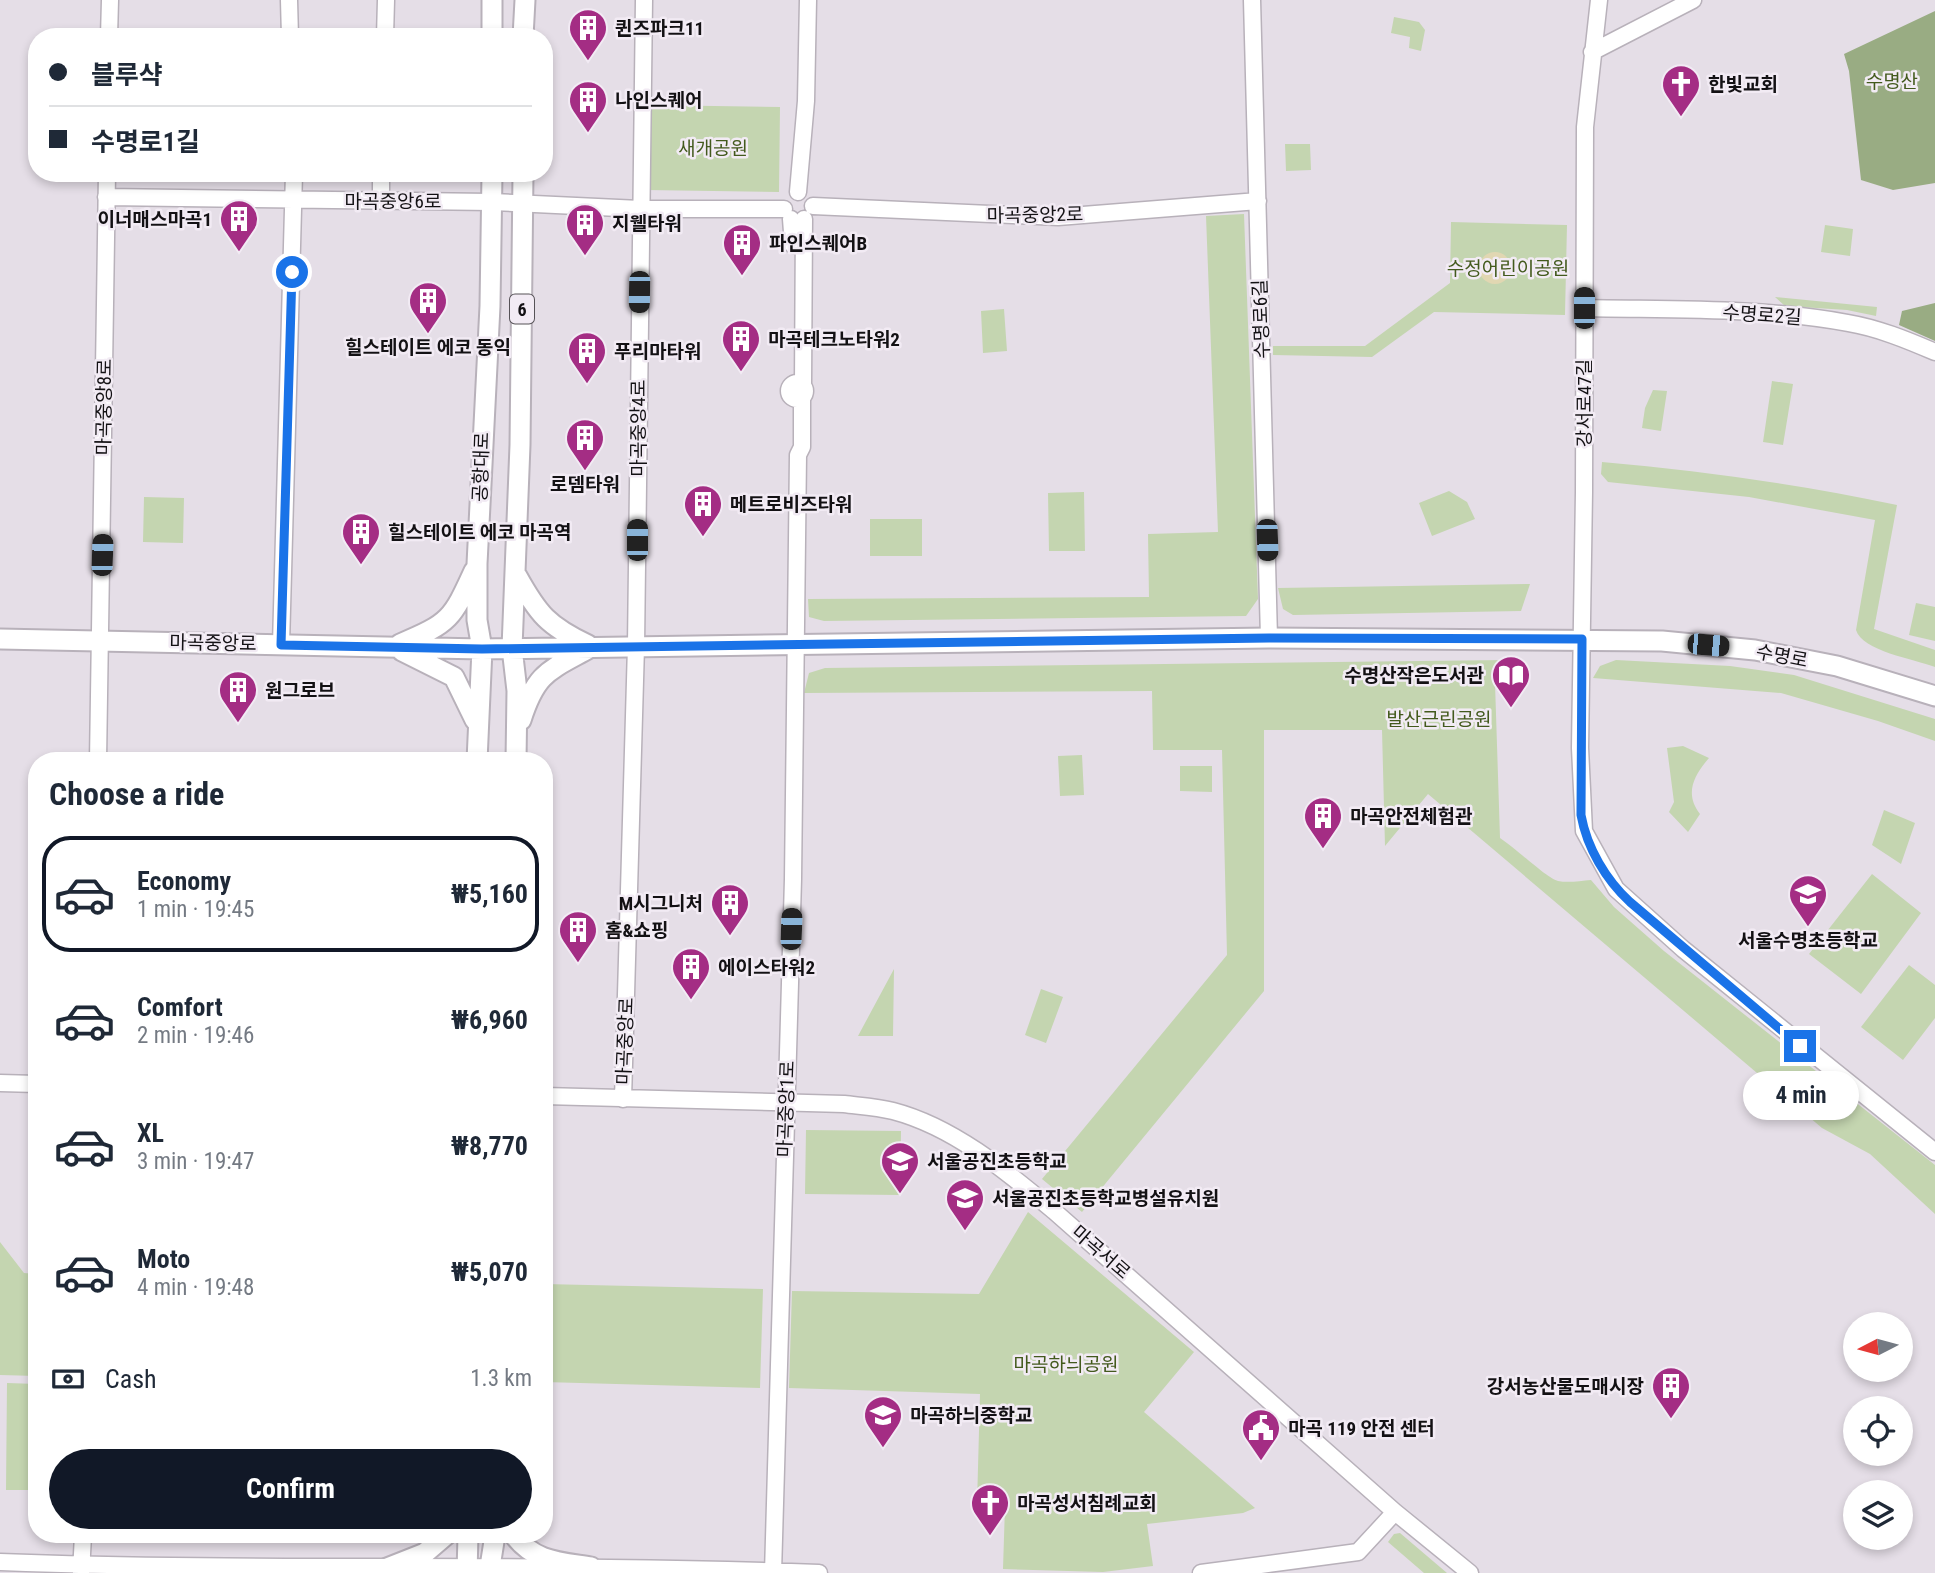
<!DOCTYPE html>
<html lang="en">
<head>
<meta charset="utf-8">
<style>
	:root { --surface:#fff; --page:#f2f2f3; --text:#1f2937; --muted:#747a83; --line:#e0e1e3; --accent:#111827 }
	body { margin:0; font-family:"Roboto Condensed","Noto Sans KR",sans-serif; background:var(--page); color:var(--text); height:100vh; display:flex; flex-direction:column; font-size:26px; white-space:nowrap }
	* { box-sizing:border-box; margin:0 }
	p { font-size:23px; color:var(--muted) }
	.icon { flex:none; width:38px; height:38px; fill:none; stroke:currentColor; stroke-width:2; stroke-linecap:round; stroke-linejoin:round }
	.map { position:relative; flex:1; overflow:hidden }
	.panel { position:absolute; left:28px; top:752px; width:525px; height:791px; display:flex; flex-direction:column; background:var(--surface); border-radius:28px; box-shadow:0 4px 10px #0003 }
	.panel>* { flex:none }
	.banner { position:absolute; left:28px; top:28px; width:525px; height:154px; border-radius:28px; box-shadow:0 4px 10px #0003; display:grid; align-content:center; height:154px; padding:0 21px; background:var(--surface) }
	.needle { width:46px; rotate:264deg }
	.controls { position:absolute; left:1843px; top:1312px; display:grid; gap:14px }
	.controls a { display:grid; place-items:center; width:70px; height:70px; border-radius:50%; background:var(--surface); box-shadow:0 4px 10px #0003; font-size:35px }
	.end { position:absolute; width:32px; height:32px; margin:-16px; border:9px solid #1a73e8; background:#fff; box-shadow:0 0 0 4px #fff }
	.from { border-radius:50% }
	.bubble { position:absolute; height:49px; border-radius:24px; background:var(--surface); box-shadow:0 4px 10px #0003; font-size:23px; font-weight:700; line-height:49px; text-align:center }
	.car { position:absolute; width:21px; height:42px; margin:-21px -10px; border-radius:9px; box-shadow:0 0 5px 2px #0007; background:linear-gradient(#222 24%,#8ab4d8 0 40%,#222 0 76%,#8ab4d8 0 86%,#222 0) }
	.banner b { display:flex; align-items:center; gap:24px; height:66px; font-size:26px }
	.banner b+b { border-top:2px solid var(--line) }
	.banner i { width:18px; height:18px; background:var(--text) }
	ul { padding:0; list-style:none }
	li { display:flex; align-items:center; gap:21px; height:116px; margin:0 14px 10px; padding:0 7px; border:4px solid transparent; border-radius:28px }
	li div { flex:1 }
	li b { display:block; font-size:26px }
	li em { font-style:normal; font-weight:700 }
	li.active { border-color:var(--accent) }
	li>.icon { width:63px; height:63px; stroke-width:1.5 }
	h2 { padding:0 21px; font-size:32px; line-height:84px }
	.pay { display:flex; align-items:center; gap:18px; height:77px; padding:0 21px; font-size:26px }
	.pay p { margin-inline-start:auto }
	.button { display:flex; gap:14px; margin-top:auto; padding:14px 21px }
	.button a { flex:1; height:80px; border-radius:42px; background:var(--accent); color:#fff; font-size:28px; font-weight:700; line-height:80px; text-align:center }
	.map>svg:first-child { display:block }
	.green { fill:#c4d5b0 }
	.forest { fill:#99ac83 }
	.sand { fill:#e1d7b2 }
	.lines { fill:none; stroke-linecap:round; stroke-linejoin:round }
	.minor-casing { stroke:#b8b1ba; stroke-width:19 }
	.major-casing { stroke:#b8b1ba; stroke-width:23 }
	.minor { stroke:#fff; stroke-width:16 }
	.major { stroke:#fff; stroke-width:19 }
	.route { stroke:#1a73e8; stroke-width:9 }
	.labels { text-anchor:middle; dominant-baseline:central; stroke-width:5; stroke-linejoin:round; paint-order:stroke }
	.shield { fill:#f2ebf4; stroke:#565257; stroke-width:2 }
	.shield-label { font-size:18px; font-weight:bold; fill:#131114 }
	.poi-label { font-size:19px; font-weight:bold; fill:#131114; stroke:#f2ebf4; text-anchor:start }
	.park-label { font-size:19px; fill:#435a1d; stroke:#f2ebf4 }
	.street-label { font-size:19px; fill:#131114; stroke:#f2ebf4 }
</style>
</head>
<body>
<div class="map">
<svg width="1935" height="1573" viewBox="0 0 1935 1573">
	<rect width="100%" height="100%" fill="#e5dee7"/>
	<path class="green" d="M1394,17L1419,22L1425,30L1421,51L1409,48L1410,37L1391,33Z
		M647,105L780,107L779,192L646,190Z
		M1285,144H1310L1311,170L1286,171Z
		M1244,214L1258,599L1246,616L824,621L809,617L808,599L1149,597L1148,534L1218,532L1206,216Z
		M1451,222L1567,225L1565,315L1434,312L1372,357L1273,355V346H1365L1450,283Z
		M1825,225L1853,229L1850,256L1821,252Z
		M1775,297L1877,307L1876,316L1847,310L1785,306Z
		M1004,309L1007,351L983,353L981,311Z
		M1772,381L1793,384L1783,445L1763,442Z
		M1653,390L1667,391L1661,431L1642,428L1645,408Z
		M1602,462C1702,471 1799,484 1897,505L1874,629L1935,650V667C1914,659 1862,651 1856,630L1875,520L1749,497L1608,482L1601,474Z
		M1449,491L1467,502L1475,519L1432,536L1419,503Z
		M1084,492L1085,551H1049L1048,493Z
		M144,497L184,498L183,543L143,542Z
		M870,519H922V556H870Z
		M1530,584L1521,611L1293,615L1283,609L1278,588Z
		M1916,603L1935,607V641L1909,635Z
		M1507,660L1508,682L1495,683L1500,838C1514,847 1548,879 1558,881C1568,883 1580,881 1591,880L1614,907L1664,951L1935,1165V1214L1870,1154L1822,1128L1428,794L1385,846L1382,730H1264V991L1082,1212L1042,1179L1227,955L1222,750H1153L1152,691L804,693L809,673L825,668Z
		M1616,660L1730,666L1794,675L1935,719V741L1878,721L1781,693L1593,678L1600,666Z
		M1683,746L1709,758C1694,775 1684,794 1700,814L1688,832L1669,812L1674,802L1667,748Z
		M1082,755L1084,795L1060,796L1058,756Z
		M1180,766H1212V792L1180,791Z
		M1884,810L1915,823L1901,864L1872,845Z
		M1872,874L1921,913L1861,994L1809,954Z
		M1909,965L1935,985V1018L1903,1060L1861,1027Z
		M894,969L893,1036H858Z
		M1041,989L1063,997L1046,1043L1025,1035Z
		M806,1130L901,1131L900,1195L805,1194Z
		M1028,1212L1194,1352L1144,1412L1255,1508L1243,1513L1147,1524L1153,1566L1103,1572L1003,1569L1005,1506L977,1504L980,1394L789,1388L792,1291L979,1294Z
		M0,1242L24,1273L37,1274V1376L0,1375Z
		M544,1284L763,1289L760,1388L544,1382Z
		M7,1383L37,1384V1490H6Z
		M1400,1533L1447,1573H1424L1388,1542L1394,1534Z"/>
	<path class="forest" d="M1935,11V183L1893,190L1861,180L1849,71L1844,54Z
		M1935,303V341L1899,325L1902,311Z"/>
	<path class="sand" d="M1479 268a16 16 0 1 1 32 0a16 16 0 1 1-32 0Z"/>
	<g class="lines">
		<defs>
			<path id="minor" d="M289,0L290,37
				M1252,0L1269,638
				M1599,0L1585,127L1584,492L1580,748L1584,831L1616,889L1683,949L1935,1152
				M109,37L110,0
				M385,37L386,0
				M1592,52L1693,0
				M798,192L806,101L808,0
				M106,197L492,202L640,209H784
				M381,200V173
				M813,206L1058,217L1258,201
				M791,219L793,245
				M1584,308C1671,310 1762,307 1848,323C1878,328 1907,340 1935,352
				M789 391a8 8 0 1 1 16 0a8 8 0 1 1-16 0Z
				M803,385L804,219
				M281,645L294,173
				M98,761L107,173
				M0,1083L37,1084
				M544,1096L844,1104C860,1106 877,1107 893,1111C954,1127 1006,1171 1054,1211L1395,1512L1470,1573
				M623,1099L636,646L644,0
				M0,1562C273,1572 546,1562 819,1573
				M81,1573L83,1535
				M773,1573L793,879L798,455L802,447V397
				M1201,1573L1358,1552L1395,1512"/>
			<path id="major" d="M492,0V37
				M523,37L525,0
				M517,576C538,614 548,626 588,645
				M0,639L482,649L1269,638L1662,641L1755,650L1837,666L1935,696
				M400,644C450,623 452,619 474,571
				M402,651L454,677L475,720
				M521,720C536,673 548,671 588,649
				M477,761L482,649L477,620V564L490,306L492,173
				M516,761L517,691L512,648L520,445L523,173
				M514,1535C534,1562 560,1562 591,1567
				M387,1568L425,1553L446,1535
				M467,1573L468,1535
				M489,1573L495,1535"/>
		</defs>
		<use href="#minor" class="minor-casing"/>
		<use href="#major" class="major-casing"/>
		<use href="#minor" class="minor"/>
		<use href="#major" class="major"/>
	</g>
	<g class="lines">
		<path class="route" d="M292,272L281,645L482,649L1269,638L1582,639L1581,815C1587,848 1606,880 1630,902L1800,1046"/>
	</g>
	<defs>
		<symbol id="building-pin" viewBox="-11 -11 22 30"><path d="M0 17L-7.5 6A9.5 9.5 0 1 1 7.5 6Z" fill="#a42d84" stroke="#f2ebf4"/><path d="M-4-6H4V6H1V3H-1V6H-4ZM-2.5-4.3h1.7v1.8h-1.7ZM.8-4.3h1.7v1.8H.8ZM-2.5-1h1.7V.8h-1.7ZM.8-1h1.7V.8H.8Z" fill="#fff"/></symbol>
		<symbol id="church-pin" viewBox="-11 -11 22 30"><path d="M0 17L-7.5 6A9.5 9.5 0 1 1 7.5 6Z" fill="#a42d84" stroke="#f2ebf4"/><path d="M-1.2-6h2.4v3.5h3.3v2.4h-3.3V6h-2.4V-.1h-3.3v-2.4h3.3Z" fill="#fff"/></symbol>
		<symbol id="library-pin" viewBox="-11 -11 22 30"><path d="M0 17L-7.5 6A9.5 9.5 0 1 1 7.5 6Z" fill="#a42d84" stroke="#f2ebf4"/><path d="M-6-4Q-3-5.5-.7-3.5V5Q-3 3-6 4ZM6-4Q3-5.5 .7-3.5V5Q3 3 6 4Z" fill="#fff"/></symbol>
		<symbol id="school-pin" viewBox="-11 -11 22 30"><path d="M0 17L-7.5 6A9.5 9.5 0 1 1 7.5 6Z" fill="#a42d84" stroke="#f2ebf4"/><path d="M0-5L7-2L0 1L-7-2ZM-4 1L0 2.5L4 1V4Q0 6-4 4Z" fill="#fff"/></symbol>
		<symbol id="civic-pin" viewBox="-11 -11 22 30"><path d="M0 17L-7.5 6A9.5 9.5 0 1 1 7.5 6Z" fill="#a42d84" stroke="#f2ebf4"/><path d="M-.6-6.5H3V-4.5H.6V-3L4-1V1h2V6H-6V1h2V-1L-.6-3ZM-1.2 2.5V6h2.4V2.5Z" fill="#fff"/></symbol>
	</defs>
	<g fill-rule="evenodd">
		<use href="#building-pin" x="566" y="6" width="44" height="60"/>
		<use href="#church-pin" x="1659" y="62" width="44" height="60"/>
		<use href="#building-pin" x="566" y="78" width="44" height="60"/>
		<use href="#building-pin" x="217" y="197" width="44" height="60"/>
		<use href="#building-pin" x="563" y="201" width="44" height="60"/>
		<use href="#building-pin" x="720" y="221" width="44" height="60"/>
		<use href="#building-pin" x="406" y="279" width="44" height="60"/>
		<use href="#building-pin" x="719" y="317" width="44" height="60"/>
		<use href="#building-pin" x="565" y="329" width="44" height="60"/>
		<use href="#building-pin" x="563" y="416" width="44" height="60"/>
		<use href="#building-pin" x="681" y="482" width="44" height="60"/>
		<use href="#building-pin" x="339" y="510" width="44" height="60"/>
		<use href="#library-pin" x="1489" y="653" width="44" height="60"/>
		<use href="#building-pin" x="216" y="668" width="44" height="60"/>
		<use href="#building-pin" x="1301" y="794" width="44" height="60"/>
		<use href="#school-pin" x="1786" y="872" width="44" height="60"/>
		<use href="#building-pin" x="708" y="881" width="44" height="60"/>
		<use href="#building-pin" x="556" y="908" width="44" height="60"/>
		<use href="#building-pin" x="669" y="945" width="44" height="60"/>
		<use href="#school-pin" x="878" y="1139" width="44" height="60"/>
		<use href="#school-pin" x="943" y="1176" width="44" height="60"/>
		<use href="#building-pin" x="1649" y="1364" width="44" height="60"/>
		<use href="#school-pin" x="861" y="1393" width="44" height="60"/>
		<use href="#civic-pin" x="1239" y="1406" width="44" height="60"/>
		<use href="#church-pin" x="968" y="1481" width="44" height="60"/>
	</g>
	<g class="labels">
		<rect class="shield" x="510" y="294.5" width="24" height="29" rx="5"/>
		<g class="shield-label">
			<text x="522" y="309">6</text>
		</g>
		<g class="poi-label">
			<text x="615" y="28">퀸즈파크11</text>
			<text x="1708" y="84">한빛교회</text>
			<text x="615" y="100">나인스퀘어</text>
			<text x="212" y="219" text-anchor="end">이너매스마곡1</text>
			<text x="612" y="223">지웰타워</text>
			<text x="769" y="243">파인스퀘어B</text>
			<text x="768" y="339">마곡테크노타워2</text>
			<text x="428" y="347" text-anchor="middle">힐스테이트 에코 동익</text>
			<text x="614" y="351">푸리마타워</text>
			<text x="585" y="484" text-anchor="middle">로뎀타워</text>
			<text x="730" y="504">메트로비즈타워</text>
			<text x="388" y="532">힐스테이트 에코 마곡역</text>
			<text x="1484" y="675" text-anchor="end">수명산작은도서관</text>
			<text x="265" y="690">원그로브</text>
			<text x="1350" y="816">마곡안전체험관</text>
			<text x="703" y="903" text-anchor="end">M시그니처</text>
			<text x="605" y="930">홈&amp;쇼핑</text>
			<text x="1808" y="940" text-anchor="middle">서울수명초등학교</text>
			<text x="718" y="967">에이스타워2</text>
			<text x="927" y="1161">서울공진초등학교</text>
			<text x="992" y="1198">서울공진초등학교병설유치원</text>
			<text x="1644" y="1386" text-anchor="end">강서농산물도매시장</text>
			<text x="910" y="1415">마곡하늬중학교</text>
			<text x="1288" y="1428">마곡 119 안전 센터</text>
			<text x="1017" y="1503">마곡성서침례교회</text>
		</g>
		<g class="park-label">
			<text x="1892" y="81">수명산</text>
			<text x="713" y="148">새개공원</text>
			<text x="1508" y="268">수정어린이공원</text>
			<text x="1439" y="719">발산근린공원</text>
			<text x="1066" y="1364">마곡하늬공원</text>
		</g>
		<g class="street-label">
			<text x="393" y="201">마곡중앙6로</text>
			<text transform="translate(1035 215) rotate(-1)">마곡중앙2로</text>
			<text transform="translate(1762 315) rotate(4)">수명로2길</text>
			<text transform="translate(1261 319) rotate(-92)">수명로6길</text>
			<text transform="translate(1584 403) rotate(-90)">강서로47길</text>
			<text transform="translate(104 407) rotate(-89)">마곡중앙8로</text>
			<text transform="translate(638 428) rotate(-90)">마곡중앙4로</text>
			<text transform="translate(481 467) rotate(-88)">공항대로</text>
			<text transform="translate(213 643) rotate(1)">마곡중앙로</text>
			<text transform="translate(1782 656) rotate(11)">수명로</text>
			<text transform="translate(625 1041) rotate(-88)">마곡중앙로</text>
			<text transform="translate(786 1109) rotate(-88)">마곡중앙1로</text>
			<text transform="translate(1101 1252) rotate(41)">마곡서로</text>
		</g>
	</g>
</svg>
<div class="controls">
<a><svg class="needle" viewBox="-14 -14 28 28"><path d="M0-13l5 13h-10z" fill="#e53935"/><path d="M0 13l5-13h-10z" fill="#747a83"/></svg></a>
<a><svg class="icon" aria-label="locate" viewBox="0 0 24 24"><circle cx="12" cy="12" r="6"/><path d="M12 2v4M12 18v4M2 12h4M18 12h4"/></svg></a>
<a><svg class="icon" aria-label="layers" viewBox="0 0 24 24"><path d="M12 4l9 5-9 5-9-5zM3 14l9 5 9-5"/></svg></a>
</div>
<i class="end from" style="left:292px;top:272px"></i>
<i class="end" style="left:1800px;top:1046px"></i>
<div class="bubble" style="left:1743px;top:1071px;width:116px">4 min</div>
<i class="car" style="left:639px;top:292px;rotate:181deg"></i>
<i class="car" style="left:1584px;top:308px;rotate:0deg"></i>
<i class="car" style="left:637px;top:540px;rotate:0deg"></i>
<i class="car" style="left:1267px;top:540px;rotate:178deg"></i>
<i class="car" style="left:102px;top:555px;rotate:2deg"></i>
<i class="car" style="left:1708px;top:645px;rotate:95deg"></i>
<i class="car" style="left:791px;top:929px;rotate:2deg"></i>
<div class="banner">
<b><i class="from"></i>블루샥</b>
<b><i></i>수명로1길</b>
</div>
<section class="panel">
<h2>Choose a ride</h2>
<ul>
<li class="active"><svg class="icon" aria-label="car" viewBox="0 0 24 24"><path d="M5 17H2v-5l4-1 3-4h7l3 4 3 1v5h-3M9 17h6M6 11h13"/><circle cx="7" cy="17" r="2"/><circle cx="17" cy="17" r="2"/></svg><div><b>Economy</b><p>1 min · 19:45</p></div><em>₩5,160</em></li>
<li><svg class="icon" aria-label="car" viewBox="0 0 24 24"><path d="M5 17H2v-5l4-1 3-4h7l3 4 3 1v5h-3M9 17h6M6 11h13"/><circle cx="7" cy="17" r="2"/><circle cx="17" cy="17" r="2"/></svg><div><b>Comfort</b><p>2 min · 19:46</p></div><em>₩6,960</em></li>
<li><svg class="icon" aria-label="car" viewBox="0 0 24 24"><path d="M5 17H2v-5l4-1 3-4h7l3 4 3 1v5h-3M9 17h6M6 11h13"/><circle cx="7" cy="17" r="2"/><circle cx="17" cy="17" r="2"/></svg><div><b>XL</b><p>3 min · 19:47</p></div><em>₩8,770</em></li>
<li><svg class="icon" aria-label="car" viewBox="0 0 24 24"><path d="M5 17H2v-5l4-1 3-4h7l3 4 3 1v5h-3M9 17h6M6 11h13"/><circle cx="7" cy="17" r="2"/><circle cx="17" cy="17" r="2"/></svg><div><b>Moto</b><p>4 min · 19:48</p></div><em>₩5,070</em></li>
</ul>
<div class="pay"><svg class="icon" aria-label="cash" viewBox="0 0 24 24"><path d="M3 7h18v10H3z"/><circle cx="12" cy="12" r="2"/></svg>Cash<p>1.3 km</p></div>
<div class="button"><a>Confirm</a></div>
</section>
</div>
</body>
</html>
